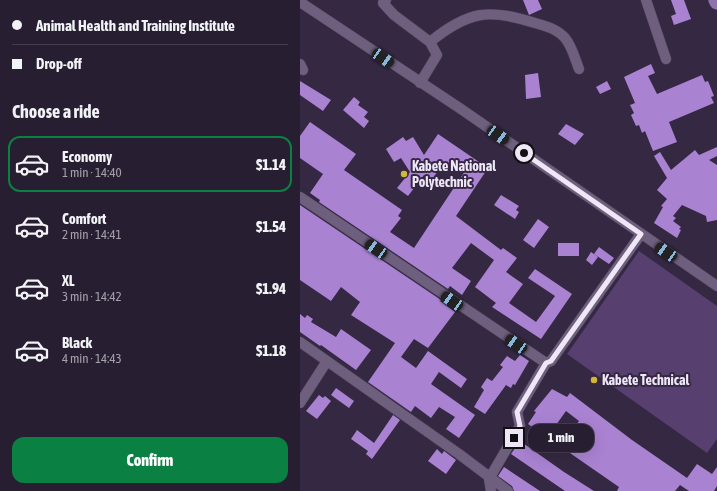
<!DOCTYPE html>
<html lang="en">
<head>
<meta charset="utf-8">
<style>
	:root { --surface:#281e32; --page:#342b3e; --text:#f1f3f6; --muted:#a5a2ac; --line:#443c4d; --accent:#0b8043 }
	body { margin:0; font-family:"Asap Condensed",sans-serif; background:var(--page); color:var(--text); height:100vh; display:flex; flex-direction:column; font-size:15px; white-space:nowrap }
	* { box-sizing:border-box; margin:0 }
	p { font-size:13px; color:var(--muted) }
	.icon { flex:none; width:22px; height:22px; fill:none; stroke:currentColor; stroke-width:2; stroke-linecap:round; stroke-linejoin:round }
	.map { position:relative; flex:1; overflow:hidden }
	.panel { display:flex; flex-direction:column; background:var(--surface); width:300px }
	.panel>* { flex:none }
	.hud { display:grid; align-content:center; height:88px; padding:0 12px; background:var(--surface) }
	.end { position:absolute; width:18px; height:18px; margin:-9px; border:5px solid #efe7f8; background:#111; box-shadow:0 0 0 2px #111 }
	.from { border-radius:50% }
	.bubble { position:absolute; height:28px; border-radius:12px; background:var(--surface); box-shadow:0 4px 16px #0002,0 0 0 1px var(--line); font-size:13px; font-weight:800; line-height:28px; text-align:center }
	.car { position:absolute; width:12px; height:24px; margin:-12px -6px; border-radius:5px; box-shadow:0 0 3px 1px #0007; background:linear-gradient(#222 24%,#8ab4d8 0 40%,#222 0 76%,#8ab4d8 0 86%,#222 0) }
	.hud b { display:flex; align-items:center; gap:14px; height:38px; font-size:15px }
	.hud b+b { border-top:1px solid var(--line) }
	.hud i { width:10px; height:10px; background:var(--text) }
	ul { padding:0; list-style:none }
	li { display:flex; align-items:center; gap:12px; height:56px; margin:0 8px 6px; padding:0 4px; border:2px solid transparent; border-radius:12px }
	li div { flex:1 }
	li b { display:block; font-size:15px }
	li em { font-style:normal; font-weight:800 }
	li.current { border-color:var(--accent) }
	li>.icon { width:36px; height:36px; stroke-width:1.5 }
	h2 { padding:0 12px; font-size:18px; line-height:48px }
	.primary-button { display:flex; gap:8px; margin-top:auto; padding:8px 12px }
	.primary-button a { flex:1; height:46px; border-radius:12px; background:var(--accent); color:#fff; font-size:16px; font-weight:800; line-height:46px; text-align:center }
	main { display:flex; flex:1; min-height:0 }
	.map>svg:first-child { display:block }
	.green { fill:#573f70 }
	.building { fill:#a982d2; fill-rule:evenodd }
	.lines { fill:none; stroke-linecap:round; stroke-linejoin:round }
	.minor-casing { stroke:#4f445b; stroke-width:11 }
	.highway-casing { stroke:#4f445b; stroke-width:16 }
	.minor { stroke:#6d5f7d; stroke-width:10 }
	.highway { stroke:#8e72ad; stroke-width:15 }
	.route { stroke:#efe7f8; stroke-width:5 }
	.poi-dot { fill:#d4b635; stroke:#352843; stroke-width:1.5 }
	.labels { text-anchor:middle; dominant-baseline:central; stroke-width:4; stroke-linejoin:round; paint-order:stroke }
	.poi-label { font-size:14px; font-weight:bold; fill:#efe7f8; stroke:#352843; text-anchor:start }
</style>
</head>
<body>
<main>
<section class="panel">
<div class="hud">
<b><i class="from"></i>Animal Health and Training Institute</b>
<b><i></i>Drop-off</b>
</div>
<h2>Choose a ride</h2>
<ul>
<li class="current"><svg class="icon" aria-label="car" viewBox="0 0 24 24"><path d="M5 17H2v-5l4-1 3-4h7l3 4 3 1v5h-3M9 17h6M6 11h13"/><circle cx="7" cy="17" r="2"/><circle cx="17" cy="17" r="2"/></svg><div><b>Economy</b><p>1 min · 14:40</p></div><em>$1.14</em></li>
<li><svg class="icon" aria-label="car" viewBox="0 0 24 24"><path d="M5 17H2v-5l4-1 3-4h7l3 4 3 1v5h-3M9 17h6M6 11h13"/><circle cx="7" cy="17" r="2"/><circle cx="17" cy="17" r="2"/></svg><div><b>Comfort</b><p>2 min · 14:41</p></div><em>$1.54</em></li>
<li><svg class="icon" aria-label="car" viewBox="0 0 24 24"><path d="M5 17H2v-5l4-1 3-4h7l3 4 3 1v5h-3M9 17h6M6 11h13"/><circle cx="7" cy="17" r="2"/><circle cx="17" cy="17" r="2"/></svg><div><b>XL</b><p>3 min · 14:42</p></div><em>$1.94</em></li>
<li><svg class="icon" aria-label="car" viewBox="0 0 24 24"><path d="M5 17H2v-5l4-1 3-4h7l3 4 3 1v5h-3M9 17h6M6 11h13"/><circle cx="7" cy="17" r="2"/><circle cx="17" cy="17" r="2"/></svg><div><b>Black</b><p>4 min · 14:43</p></div><em>$1.18</em></li>
</ul>
<div class="primary-button"><a>Confirm</a></div>
</section>
<div class="map">
<svg width="417" height="491" viewBox="0 0 417 491">
	<rect width="100%" height="100%" fill="#352843"/>
	<path class="green" d="M339,251L417,306V439L407,453L267,354Z"/>
	<path class="building" d="M223,0H238L242,9L229,15Z
		M371,0H384L391,19L374,25L371,16L376,14Z
		M351,64L355,73L348,76L357,94L402,75L405,82L408,81L414,96L411,97L414,103L369,122L377,142L353,151L345,131L342,133L339,125L336,126L331,115L334,113L330,105L335,103L324,77Z
		M238,73L241,97L226,99L225,75Z
		M0,81L31,100L23,111L0,95Z
		M307,81L311,89L300,94L296,87Z
		M54,97L60,102L58,105L68,112L64,117L69,121L64,128L43,110Z
		M10,122L56,154L44,170L102,210L98,216L101,218L90,232L114,248L165,171L151,161L146,168L142,165L131,181L124,175L108,196L97,188L110,172L101,158L94,162L86,149L103,137L106,141L113,137L124,155L138,134L188,168L156,216L201,250L203,248L217,258L206,272L223,284L209,303L236,322L255,296L228,278L235,269L272,294L241,339L192,307L196,303L175,287L194,260L171,243L152,268L171,281L162,295L150,286L148,289L19,202L20,200L10,193L23,174L0,158V136Z
		M266,124L284,134L275,145L258,134Z
		M417,147V156L409,160L417,165V220L407,222L406,216L382,205L373,216L376,218L373,221L381,227L379,229L381,230L377,238L354,223L363,207L361,206L367,199L357,190L367,178L354,156L360,152L371,170L395,150L399,155Z
		M201,195L219,206L216,210L219,212L215,219L194,205Z
		M0,205L141,300L140,301L155,312L128,348L114,339L101,357L116,368L128,351L167,379L161,388L139,372L131,384L175,415L159,438L146,429L155,417L139,407L131,418L115,406L111,412L68,382L95,343L51,315L60,302L41,287L31,301L0,280Z
		M238,219L249,227L234,248L223,240Z
		M258,243H279V256H258Z
		M299,247L314,258L309,264L294,254Z
		M291,252L298,257L292,265L286,260Z
		M0,314L5,318L7,315L13,319L11,322L36,337L41,329L71,350L56,370L21,345L20,346L0,332Z
		M220,355L229,361L215,385L213,384L211,388L206,385L185,414L174,407L184,390L181,387L187,378L192,381L203,367L200,365L207,356L215,361Z
		M36,388L54,401L49,408L31,395Z
		M252,389L267,397L270,393L332,440L387,478L397,464L412,474L417,467V486L414,491H389L380,485L375,491H317L319,487L228,424L236,412L234,411ZM266,411L279,421L269,434L256,425Z
		M19,395L23,398L25,396L31,401L17,419L6,411Z
		M93,415L100,420L72,459L66,454L68,451L51,439L57,430L74,443Z
		M220,441L264,472L294,491H265L211,454Z
		M137,449L142,454L144,451L156,460L146,474L128,461Z
		M204,467L240,491H214L212,486L198,476Z"/>
	<g class="lines">
		<defs>
			<path id="minor" d="M86,0L83,3L94,15L130,42L137,55L120,83
				M346,0L366,59
				M0,2L161,109L417,286
				M130,42C168,11 189,8 235,23C246,26 257,29 265,38C272,46 275,59 279,69
				M0,64L3,70
				M0,197L246,363L251,361L341,234
				M0,342L159,454L208,491
				M0,403L27,361
				M191,491L189,479L220,426L217,412L246,363"/>
			<path id="highway" d="M416,0L417,2"/>
		</defs>
		<use href="#minor" class="minor-casing"/>
		<use href="#highway" class="highway-casing"/>
		<use href="#minor" class="minor"/>
		<use href="#highway" class="highway"/>
	</g>
	<g class="lines">
		<path class="route" d="M214,438L220,426L217,412L246,363L251,361L341,234L224,153"/>
	</g>
	<g class="poi-dot">
		<circle cx="104" cy="174" r="4"/>
		<circle cx="294" cy="380" r="4"/>
	</g>
	<g class="labels">
		<g class="poi-label">
			<text x="112" y="166">Kabete National<tspan x="112" dy="16">Polytechnic</tspan></text>
			<text x="302" y="380">Kabete Technical</text>
		</g>
	</g>
</svg>
<i class="end from" style="left:224px;top:153px"></i>
<i class="end" style="left:214px;top:438px"></i>
<div class="bubble" style="left:228px;top:424px;width:66px">1 min</div>
<i class="car" style="left:83px;top:58px;rotate:124deg"></i>
<i class="car" style="left:198px;top:135px;rotate:125deg"></i>
<i class="car" style="left:76px;top:249px;rotate:304deg"></i>
<i class="car" style="left:366px;top:252px;rotate:304deg"></i>
<i class="car" style="left:152px;top:301px;rotate:304deg"></i>
<i class="car" style="left:216px;top:344px;rotate:304deg"></i>
</div>
</main>
</body>
</html>
